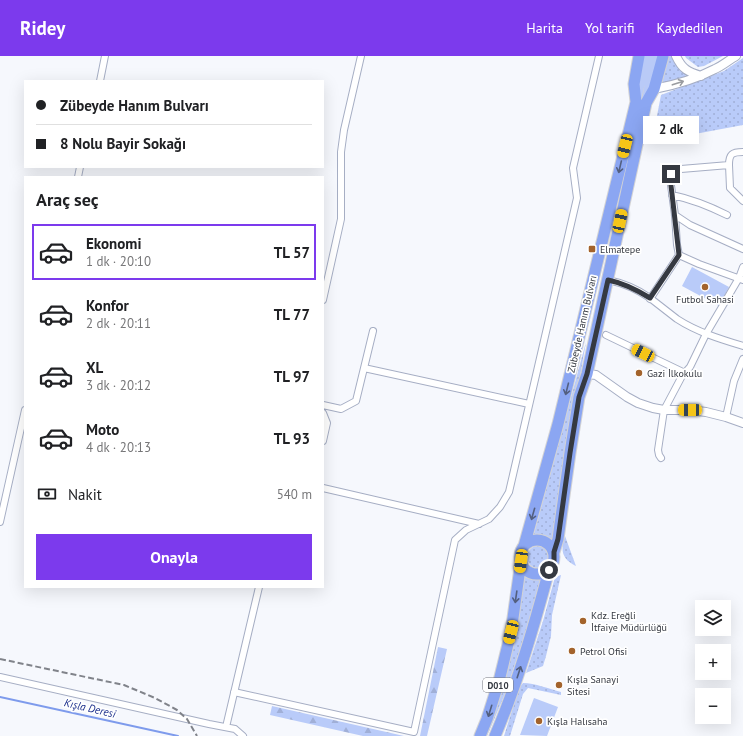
<!DOCTYPE html>
<html lang="tr">
<head>
<meta charset="utf-8">
<style>
	:root { --surface:#fff; --page:#f2f2f2; --text:#202124; --muted:#757577; --line:#e0e0e0; --accent:#7c3aed }
	body { margin:0; font-family:"PT Sans",sans-serif; background:var(--page); color:var(--text); height:100vh; display:flex; flex-direction:column; font-size:15px; white-space:nowrap }
	* { box-sizing:border-box; margin:0 }
	p { font-size:13px; color:var(--muted) }
	.icon { flex:none; width:22px; height:22px; fill:none; stroke:currentColor; stroke-width:2; stroke-linecap:round; stroke-linejoin:round }
	.map { position:relative; flex:1; overflow:hidden }
	.sheet { position:absolute; left:24px; top:120px; width:300px; height:412px; display:flex; flex-direction:column; background:var(--surface); border-radius:0px; box-shadow:0 4px 16px #0002 }
	.sheet>* { flex:none }
	.top-card { position:absolute; left:24px; top:24px; width:300px; height:88px; border-radius:0px; box-shadow:0 4px 16px #0002; display:grid; align-content:center; height:88px; padding:0 12px; background:var(--surface) }
	.buttons { position:absolute; left:695px; top:544px; display:grid; gap:8px }
	.buttons a { display:grid; place-items:center; width:36px; height:36px; border-radius:0px; background:var(--surface); box-shadow:0 4px 16px #0002; font-size:20px }
	.end { position:absolute; width:18px; height:18px; margin:-9px; border:5px solid #353941; background:#fff; box-shadow:0 0 0 2px #fff }
	.from { border-radius:50% }
	.bubble { position:absolute; height:28px; border-radius:0px; background:var(--surface); box-shadow:0 4px 16px #0002; font-size:13px; font-weight:700; line-height:28px; text-align:center }
	.car { position:absolute; width:12px; height:24px; margin:-12px -6px; border-radius:5px; box-shadow:0 0 3px 1px #0007; background:linear-gradient(#f5c518 24%,#345 0 40%,#f5c518 0 76%,#345 0 86%,#f5c518 0) }
	.top-card b { display:flex; align-items:center; gap:14px; height:38px; font-size:15px }
	.top-card b+b { border-top:1px solid var(--line) }
	.top-card i { width:10px; height:10px; background:var(--text) }
	ul { padding:0; list-style:none }
	li { display:flex; align-items:center; gap:12px; height:56px; margin:0 8px 6px; padding:0 4px; border:2px solid transparent; border-radius:0px }
	li div { flex:1 }
	li b { display:block; font-size:15px }
	li em { font-style:normal; font-weight:700 }
	li.selected { border-color:var(--accent) }
	li>.icon { width:36px; height:36px; stroke-width:1.5 }
	h2 { padding:0 12px; font-size:18px; line-height:48px }
	.pay { display:flex; align-items:center; gap:10px; height:44px; padding:0 12px; font-size:15px }
	.pay p { margin-inline-start:auto }
	.action { display:flex; gap:8px; margin-top:auto; padding:8px 12px }
	.action a { flex:1; height:46px; border-radius:0px; background:var(--accent); color:#fff; font-size:16px; font-weight:700; line-height:46px; text-align:center }
	header { display:flex; align-items:center; gap:24px; box-sizing:border-box; height:56px; padding:0 20px; background:var(--accent); color:#fff }
	header strong { font-size:19px }
	nav { display:flex; gap:22px; margin-inline-start:auto; font-size:14px }
	.map>svg:first-child { display:block }
	.grass { fill:url(#grass-dots) }
	.forest { fill:url(#forest-firs) }
	.pitch { fill:#b9cbf9 }
	.lines { fill:none; stroke-linecap:round; stroke-linejoin:round }
	.stream { stroke:#7e9bec; stroke-width:2 }
	.street-casing { stroke:#a6aec4; stroke-width:8 }
	.secondary-casing { stroke:#a6aec4; stroke-width:10 }
	.primary-casing { stroke:#d3d3d5; stroke-width:11 }
	.highway-casing { stroke:#d3d3d5; stroke-width:13 }
	.street { stroke:#fff; stroke-width:6 }
	.secondary { stroke:#fff; stroke-width:8 }
	.primary { stroke:#b9caf7; stroke-width:9 }
	.highway { stroke:#8ba6f2; stroke-width:11 }
	.rail { stroke:#80838a; stroke-width:2; stroke-dasharray:6 3; stroke-linecap:butt }
	.oneway { stroke:#9a9ca0 }
	.oneway2 { stroke:#535f7f }
	.route { stroke:#353941; stroke-width:5 }
	.poi-dot { fill:#a3632c; stroke:#fff; stroke-width:1.5 }
	.labels { text-anchor:middle; dominant-baseline:central; stroke-width:3.5; stroke-linejoin:round; paint-order:stroke }
	.shield { fill:#fff; stroke:#72747a; stroke-width:1 }
	.shield-label { font-size:9px; font-weight:bold; fill:#353941 }
	.poi-label { font-size:10px; fill:#353941; stroke:#fff; text-anchor:start }
	.street-label { font-size:10px; fill:#353941; stroke:#fff }
	.water-label { font-size:11px; font-style:italic; fill:#1d308d; stroke:#fff }
</style>
</head>
<body>
<header>
<strong>Ridey</strong>
<nav><a>Harita</a><a>Yol tarifi</a><a>Kaydedilen</a></nav>
</header>
<div class="map">
<svg width="743" height="680" viewBox="0 0 743 680">
	<defs>
		<pattern id="grass-dots" width="8" height="8" patternUnits="userSpaceOnUse"><rect width="8" height="8" fill="#b9cbf9"/><path d="M2 2h.1M6 6h.1" fill="none" stroke="#a0afd7" stroke-width="1.8" stroke-linecap="round"/></pattern>
		<pattern id="forest-firs" width="22" height="20" patternUnits="userSpaceOnUse"><rect width="22" height="20" fill="#b9cbf9"/><path d="M5 1l3.5 6h-7zM16 11l3.5 6h-7z" fill="#a0afd7"/></pattern>
	</defs>
	<rect width="100%" height="100%" fill="#f6f8fd"/>
	<path class="grass" d="M667,0H674L686,17L685,22L660,28Z
		M685,0H723L704,10L698,11L686,2Z
		M743,2V69L652,86L661,39L724,15Z
		M586,286L561,430L553,486L543,481H533Z
		M565,480L576,510C562,503 560,495 565,480Z
		M527 501a11 11 0 1 1 22 0a11 11 0 1 1-22 0Z
		M523,517L536,522H544L505,638L487,680H486L501,637L515,567Z
		M561,519L552,559L551,580L546,600L543,610L526,617L543,565L555,521Z
		M523,627C535,627 549,633 561,636V639L528,632L523,638L510,680H504L519,632Z"/>
	<path class="forest" d="M438,591L447,593L427,680H420Z
		M272,650L404,680H363L270,659Z"/>
	<path class="pitch" d="M692,211L729,231L719,250L682,230Z
		M534,642L558,651L547,680L520,679Z"/>
	<g class="lines">
		<path class="stream" d="M0,641L178,680"/>
		<defs>
			<path id="street" d="M100,25L105,0
				M729,109C729,98 732,96 743,96
				M78,121L80,111
				M672,139C691,143 709,150 727,159
				M675,159L690,169L743,193
				M679,199L699,208L743,224
				M608,224C623,227 637,233 650,242C659,249 668,256 677,263C697,276 720,283 743,290
				M650,243L679,199L677,189L675,159L670,122C672,116 675,115 681,113L729,109L730,132L743,145
				M323,244L341,163V96L344,74L361,0
				M606,279L685,317
				M364,312L529,348
				M323,349L341,353L356,345L373,275
				M323,357L327,367L323,385
				M726,361L734,325L743,303
				M661,402L659,399L658,394L664,354L682,320L690,311L706,278L739,222L743,211
				M323,432L479,468
				M0,466L25,354
				M0,621L209,668L235,673L243,680
				M234,636L414,676L455,484L466,474L489,463L500,451L509,436L577,142L573,112L599,0
				M226,671L259,531"/>
			<path id="secondary" d="M676,0C682,13 688,16 701,20
				M654,33C675,29 696,23 715,13C722,10 729,4 736,0
				M587,318L596,319L627,341L638,347L653,352L664,354H690L706,356L726,361L743,367"/>
			<path id="primary" d="M637,41L647,0
				M647,42L654,0"/>
			<path id="highway" d="M520 501a17 17 0 1 1 34 0a17 17 0 1 1-34 0Z
				M524,490L558,368L636,46L634,28L639,0
				M554,496L558,483L561,461L570,397L579,341L587,318L646,47L654,33L663,0
				M480,680L487,663L499,625L511,576L521,505
				M495,680C518,626 534,570 549,514"/>
		</defs>
		<use href="#street" class="street-casing"/>
		<use href="#secondary" class="secondary-casing"/>
		<use href="#primary" class="primary-casing"/>
		<use href="#highway" class="highway-casing"/>
		<use href="#street" class="street"/>
		<use href="#secondary" class="secondary"/>
		<use href="#primary" class="primary"/>
		<use href="#highway" class="highway"/>
		<path class="rail" d="M0,603L124,629L155,642L177,654L187,663L197,680"/>
	</g>
	<defs><path id="oneway-shaft" d="M-6 0H5M1.5-3L5.5 0L1.5 3" fill="none" stroke-width="1.6" stroke-linecap="round" stroke-linejoin="round"/></defs>
	<use class="oneway" href="#oneway-shaft" transform="translate(678 27) rotate(-18)"/>
	<g class="oneway2">
		<use href="#oneway-shaft" transform="translate(620 111) rotate(103)"/>
		<use href="#oneway-shaft" transform="translate(567 333) rotate(104)"/>
		<use href="#oneway-shaft" transform="translate(533 458) rotate(106)"/>
		<use href="#oneway-shaft" transform="translate(516 541) rotate(98)"/>
		<use href="#oneway-shaft" transform="translate(519 616) rotate(-72)"/>
		<use href="#oneway-shaft" transform="translate(490 655) rotate(107)"/>
	</g>
	<g class="lines">
		<path class="route" d="M549,514L554,505V496L558,483L570,397L579,341L587,318L608,224C623,227 637,234 650,242L679,199L672,138L670,122L671,118"/>
	</g>
	<g class="poi-dot">
		<rect x="588" y="189" width="8" height="8" rx="2"/>
		<circle cx="705" cy="231" r="4"/>
		<circle cx="639" cy="317" r="4"/>
		<circle cx="583" cy="565" r="4"/>
		<circle cx="572" cy="595" r="4"/>
		<circle cx="559" cy="629" r="4"/>
		<circle cx="539" cy="665" r="4"/>
	</g>
	<g class="labels">
		<rect class="shield" x="483" y="622" width="30" height="14" rx="3"/>
		<g class="shield-label">
			<text x="498" y="629">D010</text>
		</g>
		<g class="poi-label">
			<text x="600" y="193">Elmatepe</text>
			<text x="705" y="243" text-anchor="middle">Futbol Sahasi</text>
			<text x="647" y="317">Gazi İlkokulu</text>
			<text x="591" y="559">Kdz. Ereğli<tspan x="591" dy="12">İtfaiye Müdürlüğü</tspan></text>
			<text x="580" y="595">Petrol Ofisi</text>
			<text x="567" y="623">Kışla Sanayi<tspan x="567" dy="12">Sitesi</tspan></text>
			<text x="547" y="665">Kışla Halısaha</text>
		</g>
		<g class="street-label">
			<text transform="translate(582 268) rotate(-77)">Zübeyde Hanım Bulvarı</text>
		</g>
		<g class="water-label">
			<text transform="translate(90 652) rotate(13)">Kışla Deresi</text>
		</g>
	</g>
</svg>
<div class="buttons">
<a><svg class="icon" aria-label="layers" viewBox="0 0 24 24"><path d="M12 4l9 5-9 5-9-5zM3 14l9 5 9-5"/></svg></a>
<a>+</a>
<a>−</a>
</div>
<i class="end from" style="left:549px;top:514px"></i>
<i class="end" style="left:671px;top:118px"></i>
<div class="bubble" style="left:643px;top:60px;width:56px">2 dk</div>
<i class="car" style="left:625px;top:90px;rotate:194deg"></i>
<i class="car" style="left:620px;top:165px;rotate:12deg"></i>
<i class="car" style="left:643px;top:297px;rotate:296deg"></i>
<i class="car" style="left:690px;top:354px;rotate:270deg"></i>
<i class="car" style="left:521px;top:505px;rotate:188deg"></i>
<i class="car" style="left:511px;top:576px;rotate:194deg"></i>
<div class="top-card">
<b><i class="from"></i>Zübeyde Hanım Bulvarı</b>
<b><i></i>8 Nolu Bayir Sokağı</b>
</div>
<section class="sheet">
<h2>Araç seç</h2>
<ul>
<li class="selected"><svg class="icon" aria-label="car" viewBox="0 0 24 24"><path d="M5 17H2v-5l4-1 3-4h7l3 4 3 1v5h-3M9 17h6M6 11h13"/><circle cx="7" cy="17" r="2"/><circle cx="17" cy="17" r="2"/></svg><div><b>Ekonomi</b><p>1 dk · 20:10</p></div><em>TL 57</em></li>
<li><svg class="icon" aria-label="car" viewBox="0 0 24 24"><path d="M5 17H2v-5l4-1 3-4h7l3 4 3 1v5h-3M9 17h6M6 11h13"/><circle cx="7" cy="17" r="2"/><circle cx="17" cy="17" r="2"/></svg><div><b>Konfor</b><p>2 dk · 20:11</p></div><em>TL 77</em></li>
<li><svg class="icon" aria-label="car" viewBox="0 0 24 24"><path d="M5 17H2v-5l4-1 3-4h7l3 4 3 1v5h-3M9 17h6M6 11h13"/><circle cx="7" cy="17" r="2"/><circle cx="17" cy="17" r="2"/></svg><div><b>XL</b><p>3 dk · 20:12</p></div><em>TL 97</em></li>
<li><svg class="icon" aria-label="car" viewBox="0 0 24 24"><path d="M5 17H2v-5l4-1 3-4h7l3 4 3 1v5h-3M9 17h6M6 11h13"/><circle cx="7" cy="17" r="2"/><circle cx="17" cy="17" r="2"/></svg><div><b>Moto</b><p>4 dk · 20:13</p></div><em>TL 93</em></li>
</ul>
<div class="pay"><svg class="icon" aria-label="cash" viewBox="0 0 24 24"><path d="M3 7h18v10H3z"/><circle cx="12" cy="12" r="2"/></svg>Nakit<p>540 m</p></div>
<div class="action"><a>Onayla</a></div>
</section>
</div>
</body>
</html>
